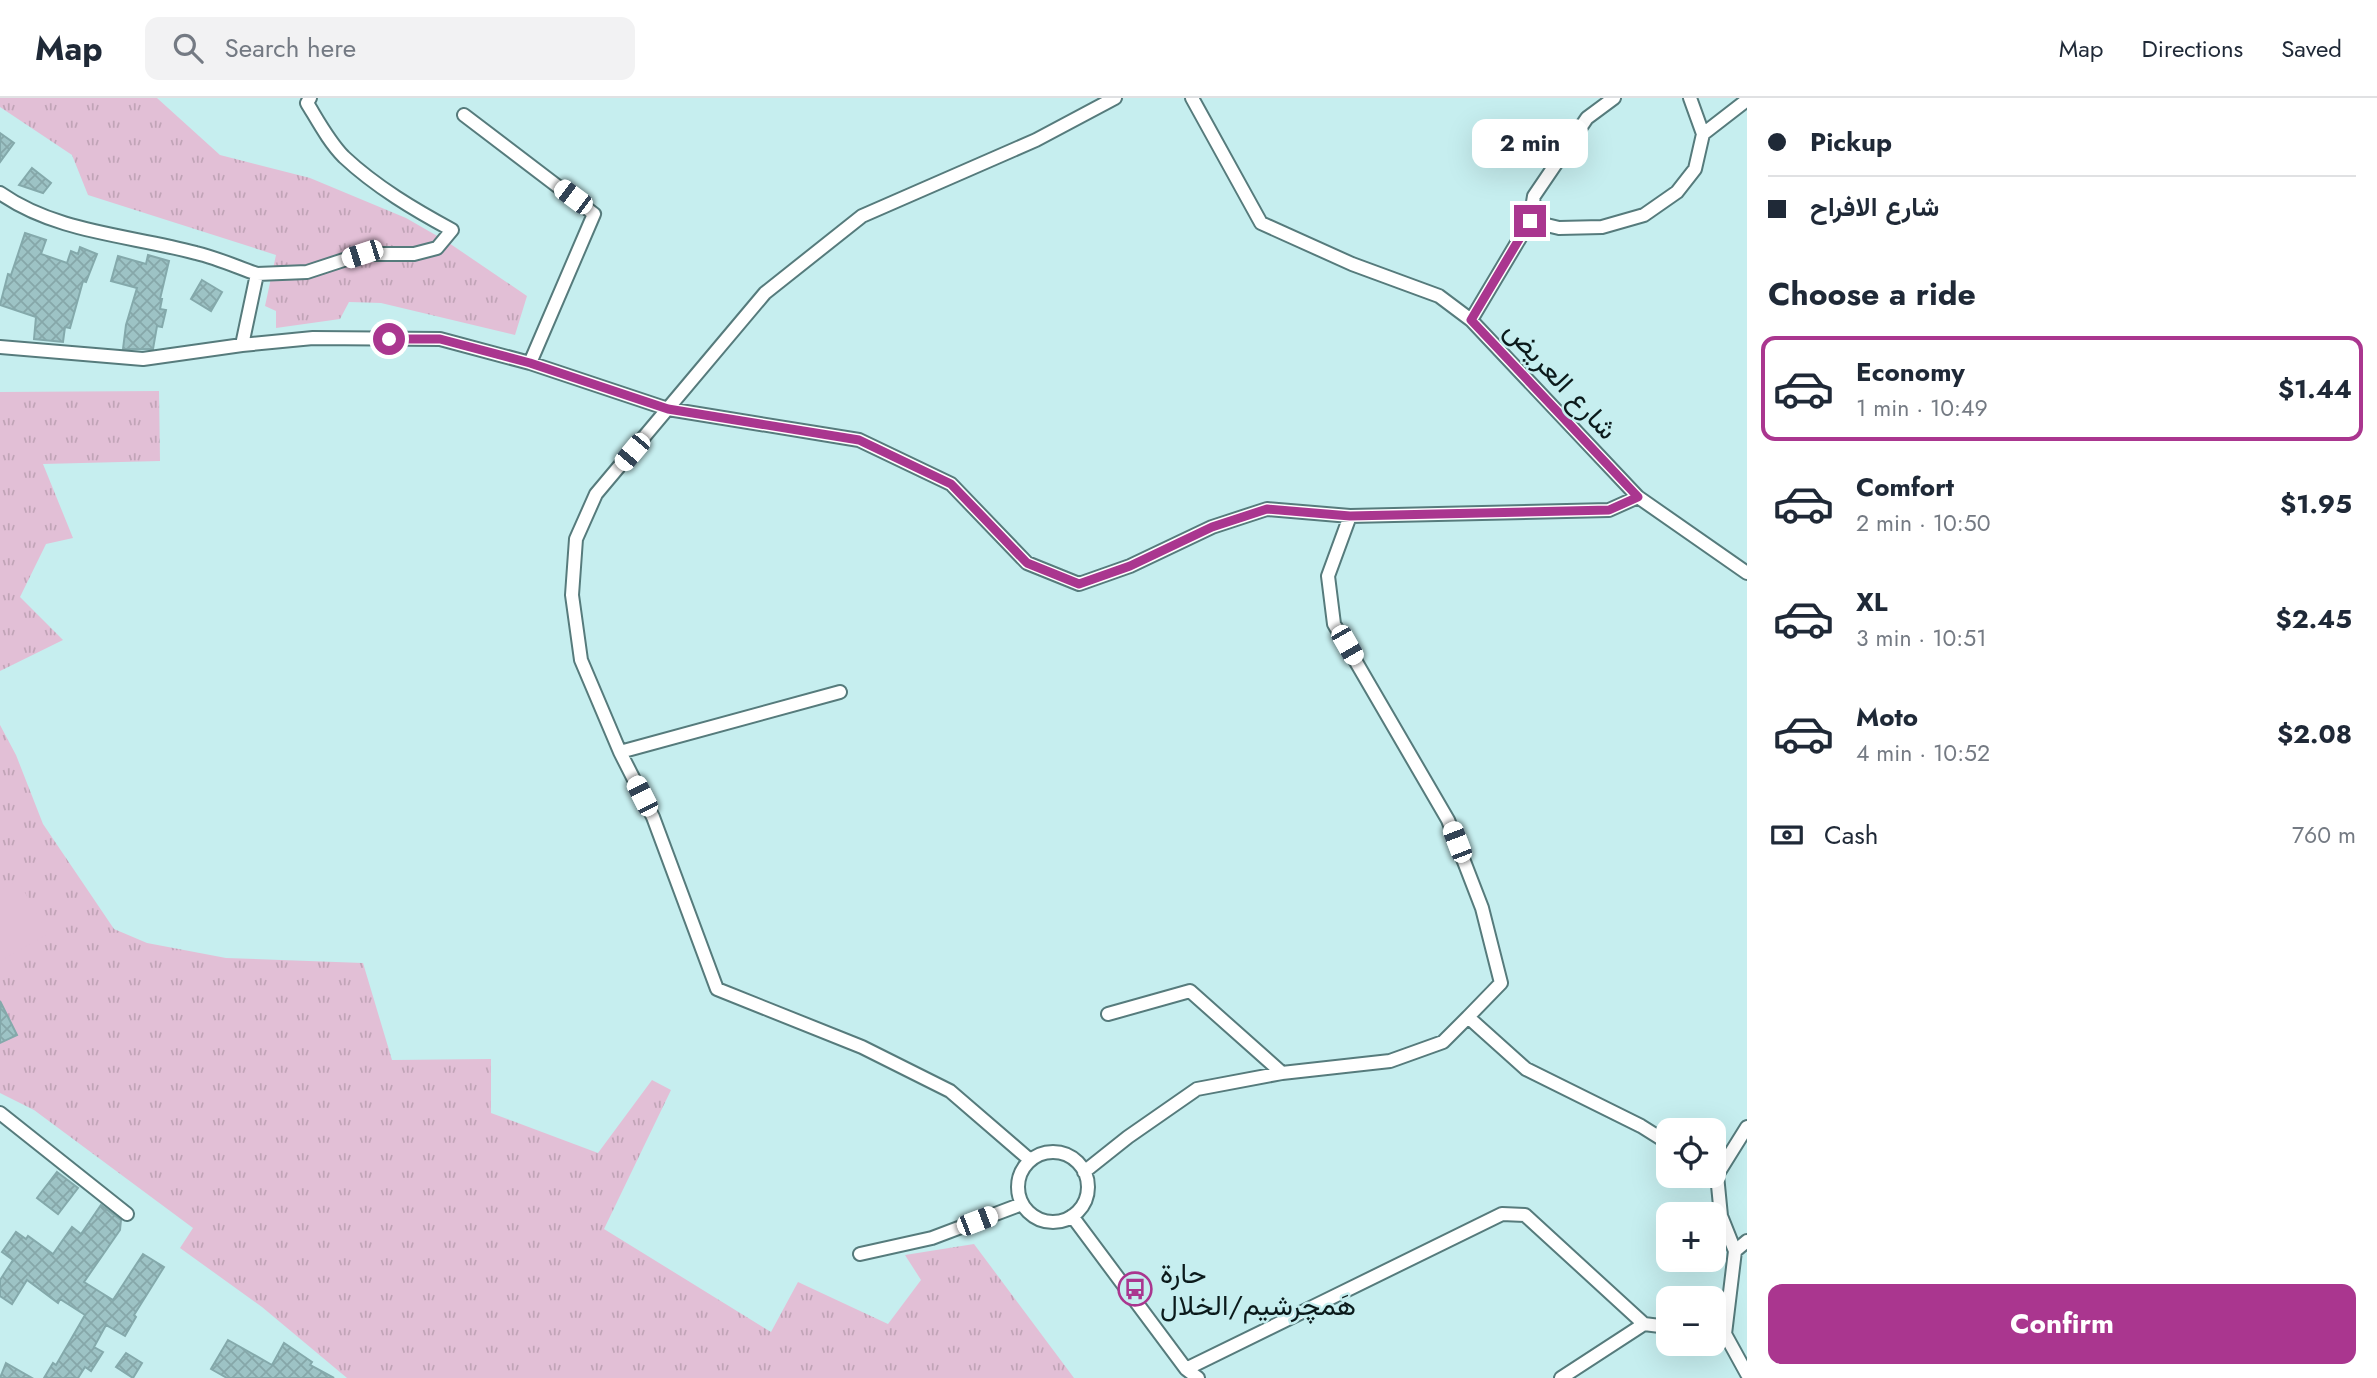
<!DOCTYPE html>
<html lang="en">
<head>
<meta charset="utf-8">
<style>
	:root { --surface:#fff; --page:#f2f2f3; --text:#1f2937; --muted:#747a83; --line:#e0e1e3; --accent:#aa368f }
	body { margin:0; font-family:Jost,Vazirmatn,sans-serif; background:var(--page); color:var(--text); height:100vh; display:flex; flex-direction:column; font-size:26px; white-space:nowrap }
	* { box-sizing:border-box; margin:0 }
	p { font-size:23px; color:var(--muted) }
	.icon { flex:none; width:38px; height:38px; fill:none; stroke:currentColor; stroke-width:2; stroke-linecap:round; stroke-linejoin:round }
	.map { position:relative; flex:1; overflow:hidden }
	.sheet { display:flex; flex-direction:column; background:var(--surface); width:630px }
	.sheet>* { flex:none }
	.hud { display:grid; align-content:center; height:154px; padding:0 21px; background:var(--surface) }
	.tools { position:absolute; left:1656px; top:1020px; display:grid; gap:14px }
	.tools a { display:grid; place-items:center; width:70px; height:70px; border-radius:14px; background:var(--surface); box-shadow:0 7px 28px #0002; font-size:35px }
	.end { position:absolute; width:32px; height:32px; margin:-16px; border:9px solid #aa368f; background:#fff; box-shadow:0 0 0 4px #fff }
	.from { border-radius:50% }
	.bubble { position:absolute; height:49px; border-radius:14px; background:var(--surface); box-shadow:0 7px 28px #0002; font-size:23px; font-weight:700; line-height:49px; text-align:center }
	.car { position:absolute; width:21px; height:42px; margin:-21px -10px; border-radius:9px; box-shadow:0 0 5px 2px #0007; background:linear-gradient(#fff 24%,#345 0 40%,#fff 0 76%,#345 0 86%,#fff 0) }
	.hud b { display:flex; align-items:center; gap:24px; height:66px; font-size:26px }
	.hud b+b { border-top:2px solid var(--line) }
	.hud i { width:18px; height:18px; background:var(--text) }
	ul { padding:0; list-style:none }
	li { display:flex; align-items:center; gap:21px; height:105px; margin:0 14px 10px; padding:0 7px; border:4px solid transparent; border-radius:14px }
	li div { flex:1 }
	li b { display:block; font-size:26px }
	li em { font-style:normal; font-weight:700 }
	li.current { border-color:var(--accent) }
	li>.icon { width:63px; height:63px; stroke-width:1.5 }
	h2 { padding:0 21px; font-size:32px; line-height:84px }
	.pay { display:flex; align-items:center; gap:18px; height:77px; padding:0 21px; font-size:26px }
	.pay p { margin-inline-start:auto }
	.action { display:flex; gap:14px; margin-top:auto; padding:14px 21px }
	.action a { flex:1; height:80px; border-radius:14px; background:var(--accent); color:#fff; font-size:28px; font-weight:700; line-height:80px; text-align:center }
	header { display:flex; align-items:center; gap:42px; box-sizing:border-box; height:98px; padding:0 35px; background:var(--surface); border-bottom:2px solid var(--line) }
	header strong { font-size:33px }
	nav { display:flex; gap:38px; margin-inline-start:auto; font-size:24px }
	.search { width:490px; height:63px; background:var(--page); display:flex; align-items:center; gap:18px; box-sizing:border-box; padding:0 24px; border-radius:14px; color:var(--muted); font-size:26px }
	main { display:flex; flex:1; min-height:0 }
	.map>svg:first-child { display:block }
	.grass { fill:url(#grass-tufts) }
	.pitch { fill:#e2bfd6 }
	.building { fill:url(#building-cross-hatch); stroke:#84a9ab; stroke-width:2 }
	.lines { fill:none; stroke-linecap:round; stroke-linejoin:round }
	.minor-casing { stroke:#567b7c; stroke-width:16 }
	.minor { stroke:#fff; stroke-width:12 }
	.route { stroke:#aa368f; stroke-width:9 }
	.labels { text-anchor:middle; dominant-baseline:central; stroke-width:5; stroke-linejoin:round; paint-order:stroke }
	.street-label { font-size:28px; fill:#0b1a1b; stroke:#c6eeef }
	.poi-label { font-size:28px; fill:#0b1a1b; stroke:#c6eeef; text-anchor:start }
</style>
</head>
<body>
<header>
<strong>Map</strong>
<div class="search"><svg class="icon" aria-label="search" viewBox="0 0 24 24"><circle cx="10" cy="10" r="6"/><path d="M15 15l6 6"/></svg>Search here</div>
<nav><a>Map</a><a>Directions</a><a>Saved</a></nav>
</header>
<main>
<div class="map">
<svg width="1747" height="1280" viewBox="0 0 1747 1280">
	<defs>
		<pattern id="grass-tufts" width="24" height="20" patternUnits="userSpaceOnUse" patternTransform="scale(1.75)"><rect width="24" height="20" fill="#e2bfd6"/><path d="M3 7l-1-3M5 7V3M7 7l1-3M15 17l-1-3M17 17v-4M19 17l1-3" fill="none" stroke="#c1a4b7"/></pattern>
		<pattern id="building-cross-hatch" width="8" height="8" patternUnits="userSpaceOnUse" patternTransform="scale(1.75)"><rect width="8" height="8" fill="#9dc3c5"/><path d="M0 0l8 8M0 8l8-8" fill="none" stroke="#86a7a9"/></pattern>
	</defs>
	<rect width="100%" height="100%" fill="#c6eeef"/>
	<path class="grass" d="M0,0H157L220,57L310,80L406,120L446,143L527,198L515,237L381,205L349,204L340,221L276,230V213L265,208L276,157L88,97L72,57L0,9Z
		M159,293L160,363L43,366L73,440L46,446L20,499L63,542L0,573V294Z
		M0,627L16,657L43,726L114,831L147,845L226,860L363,865L392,962L491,961V1015L598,1055L652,982L671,992L604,1131L771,1234L798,1184L888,1226L921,1182L905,1157L974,1146L1074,1280H347L262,1209L180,1150L193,1130L34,1012L0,995Z"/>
	<path class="pitch" d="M18,782L48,836L0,863V792Z"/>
	<path class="building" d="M0,35L14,45L0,64Z
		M32,70L51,85L43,95L19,87Z
		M25,135L46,142L41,156L67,165L71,153L78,156L80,149L97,156L86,184L83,183L70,230L65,229L63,244L34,241L36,219L0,207L8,176L11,177Z
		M148,157L169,163L160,201H162L160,211L166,212L162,229L157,228L153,251H123L126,227L137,190L111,183L118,158L146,166Z
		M202,182L222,194L211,213L191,201Z
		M0,903L17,937L0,945Z
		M57,1074L78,1090L58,1116L37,1100Z
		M101,1107L121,1122L120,1132L84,1184L113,1202L143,1156L164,1169L134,1217L136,1219L125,1238L106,1227L94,1249L103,1254L91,1273L85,1269L78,1280H44L53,1265L56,1267L85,1217L60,1201L58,1205L27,1182L12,1206L0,1198V1182L13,1162L2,1154L16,1134L26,1141L28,1138L53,1156L72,1129L81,1136Z
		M228,1242L272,1267L284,1245L312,1264L310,1267L334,1280H227L211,1271Z
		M126,1255L142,1265L133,1280L116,1269Z
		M6,1265L32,1280H0Z"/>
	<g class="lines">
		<defs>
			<path id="minor" d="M1192,0L1261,125L1352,166L1439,198L1471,222L1638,399L1747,475
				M464,17L594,116L530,265
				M1703,36L1747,2
				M0,95C57,135 130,137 196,155C217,160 237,169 257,176L242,247
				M1530,123L1559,130L1602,129L1644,117L1677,94L1695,71L1703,36L1690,0
				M257,176L307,174L362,156H414L437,150L452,132C415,112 376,89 344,59C329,44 318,23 307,5L310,0
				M1471,222L1530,123L1534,98L1587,20L1614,0
				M0,249L143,261L242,247L313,240L440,241L530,265L668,311L859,342L951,386L1027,465L1079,486L1130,468L1212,429L1267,411L1350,418L1609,412L1638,399
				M1350,418L1328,478L1334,526L1448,722L1482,810L1501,885L1468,919L1526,971L1641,1028L1668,1045
				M620,654L840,594
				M1108,916L1190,893L1282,975
				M0,1015L127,1116
				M1018 1089a35 35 0 1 1 70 0a35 35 0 1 1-70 0Z
				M1030,1062L950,993L862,949L717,891L653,719L620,654L581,562L572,497L576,441L596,396L765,195L862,118L1036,42L1115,0
				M1084,1074L1128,1039L1197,991L1282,975L1390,963L1443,944L1468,919
				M1072,1118L1186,1271L1198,1280
				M1747,1143L1735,1153L1725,1236L1747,1276
				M1735,1153L1721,1118L1717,1077L1747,1029
				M860,1156L932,1140L1022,1106
				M1186,1271L1502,1116L1525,1117L1644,1226L1668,1229
				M1561,1280L1644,1226"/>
		</defs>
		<use href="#minor" class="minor-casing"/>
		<use href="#minor" class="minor"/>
	</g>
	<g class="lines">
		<path class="route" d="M389,241H440L530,265L668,311L859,342L951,386L1027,465L1079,486L1130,468L1212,429L1267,411L1350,418L1609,412L1638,399L1471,222L1530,123"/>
	</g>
	<defs>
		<symbol id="bus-ring" viewBox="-11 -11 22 22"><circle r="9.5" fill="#c6eeef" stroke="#aa368f" stroke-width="1.5"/><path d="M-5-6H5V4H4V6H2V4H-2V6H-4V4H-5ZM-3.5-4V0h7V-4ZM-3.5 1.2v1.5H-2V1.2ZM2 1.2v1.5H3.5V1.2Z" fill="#aa368f"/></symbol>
	</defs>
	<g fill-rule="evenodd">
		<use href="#bus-ring" x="1116" y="1172" width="38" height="38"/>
	</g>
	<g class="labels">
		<g class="street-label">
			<text transform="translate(1561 282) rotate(47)">شارع العريض</text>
		</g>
		<g class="poi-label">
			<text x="1160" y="1175">حارة<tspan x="1160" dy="32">هَمچرشيم/الخلال</tspan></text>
		</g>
	</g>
</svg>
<div class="tools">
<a><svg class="icon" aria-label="locate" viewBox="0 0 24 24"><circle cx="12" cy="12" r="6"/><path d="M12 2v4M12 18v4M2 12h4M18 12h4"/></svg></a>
<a>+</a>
<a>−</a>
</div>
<i class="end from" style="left:389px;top:241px"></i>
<i class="end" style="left:1530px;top:123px"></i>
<div class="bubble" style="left:1472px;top:21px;width:116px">2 min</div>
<i class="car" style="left:573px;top:99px;rotate:307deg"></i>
<i class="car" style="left:362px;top:156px;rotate:252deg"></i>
<i class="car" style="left:632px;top:354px;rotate:220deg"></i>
<i class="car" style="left:1347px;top:547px;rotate:150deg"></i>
<i class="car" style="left:642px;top:698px;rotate:333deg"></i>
<i class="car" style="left:1457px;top:744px;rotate:339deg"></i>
<i class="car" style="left:977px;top:1123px;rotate:69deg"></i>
</div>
<section class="sheet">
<div class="hud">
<b><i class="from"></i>Pickup</b>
<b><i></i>شارع الافراح</b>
</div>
<h2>Choose a ride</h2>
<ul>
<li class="current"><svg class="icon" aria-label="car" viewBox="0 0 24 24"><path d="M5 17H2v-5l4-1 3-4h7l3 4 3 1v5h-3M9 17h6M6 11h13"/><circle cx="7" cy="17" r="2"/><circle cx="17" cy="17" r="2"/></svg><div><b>Economy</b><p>1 min · 10:49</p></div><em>$1.44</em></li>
<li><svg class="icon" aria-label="car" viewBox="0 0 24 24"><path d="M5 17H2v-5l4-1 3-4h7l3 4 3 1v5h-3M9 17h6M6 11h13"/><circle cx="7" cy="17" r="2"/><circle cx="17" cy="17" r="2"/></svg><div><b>Comfort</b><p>2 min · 10:50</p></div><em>$1.95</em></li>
<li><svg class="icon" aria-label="car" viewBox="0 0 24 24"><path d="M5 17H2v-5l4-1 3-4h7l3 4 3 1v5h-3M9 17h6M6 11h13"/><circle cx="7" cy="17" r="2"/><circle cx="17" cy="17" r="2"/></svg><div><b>XL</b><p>3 min · 10:51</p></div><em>$2.45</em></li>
<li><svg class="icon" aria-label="car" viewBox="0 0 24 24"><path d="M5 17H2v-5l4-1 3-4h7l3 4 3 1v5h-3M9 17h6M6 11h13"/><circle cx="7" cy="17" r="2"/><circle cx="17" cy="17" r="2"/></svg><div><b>Moto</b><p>4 min · 10:52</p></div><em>$2.08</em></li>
</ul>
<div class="pay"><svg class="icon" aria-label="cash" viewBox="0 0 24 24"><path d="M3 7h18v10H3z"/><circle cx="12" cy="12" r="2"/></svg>Cash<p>760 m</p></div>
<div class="action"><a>Confirm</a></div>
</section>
</main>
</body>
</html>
